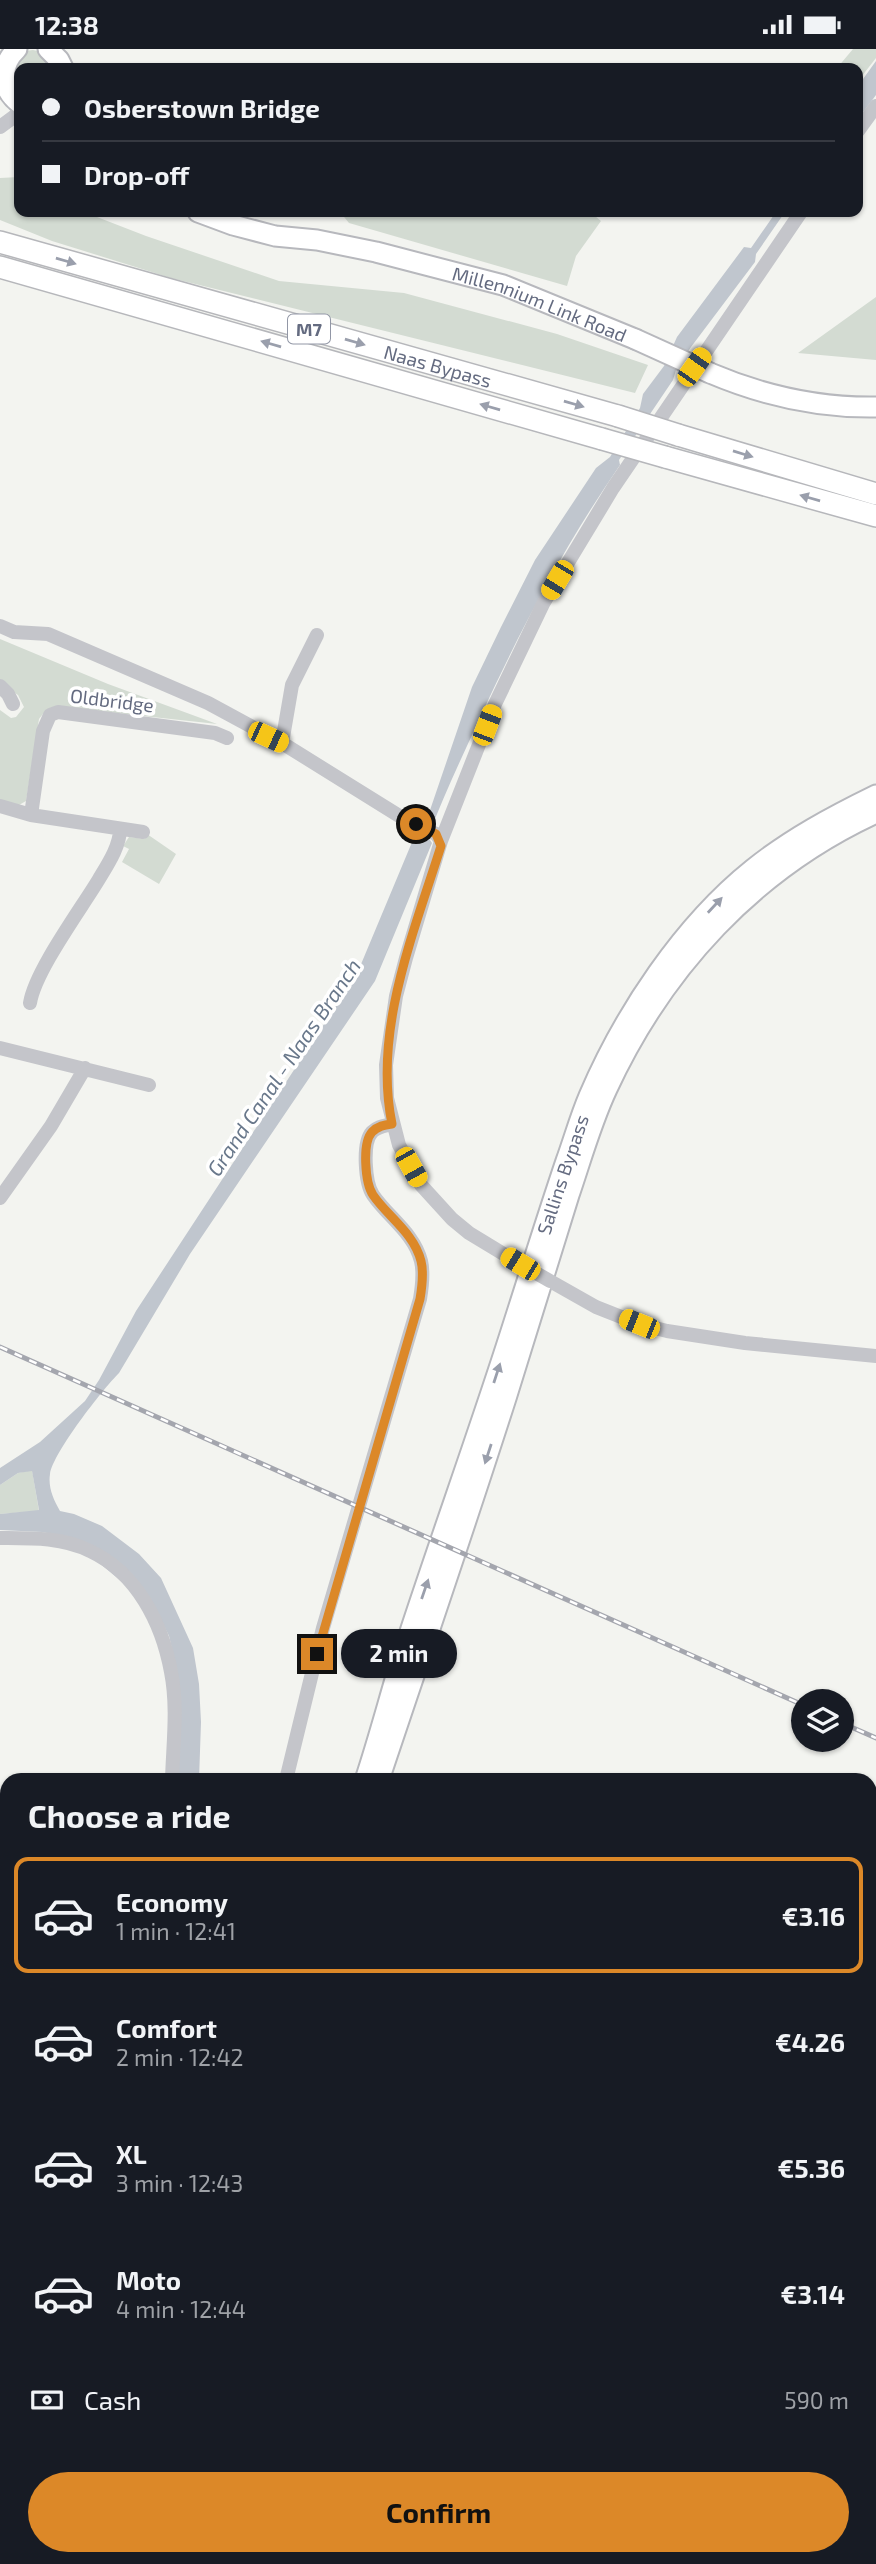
<!DOCTYPE html>
<html lang="en">
<head>
<meta charset="utf-8">
<style>
	:root { --surface:#171b24; --page:#20242c; --text:#f1f3f6; --muted:#9ea1a6; --line:#363941; --accent:#dc8828 }
	body { margin:0; font-family:"Exo 2",sans-serif; background:var(--page); color:var(--text); height:100vh; display:flex; flex-direction:column; font-size:26px; white-space:nowrap }
	* { box-sizing:border-box; margin:0 }
	p { font-size:23px; color:var(--muted) }
	.icon { flex:none; width:38px; height:38px; fill:none; stroke:currentColor; stroke-width:2; stroke-linecap:round; stroke-linejoin:round }
	.map { position:relative; flex:1; overflow:hidden }
	.sheet { position:absolute; left:0px; top:1724px; width:877px; height:793px; display:flex; flex-direction:column; background:var(--surface); border-radius:21px 21px 0 0; box-shadow:0 2px 5px #0004 }
	.sheet>* { flex:none }
	.top-card { position:absolute; left:14px; top:14px; width:849px; height:154px; border-radius:14px; box-shadow:0 2px 5px #0004; display:grid; align-content:center; height:154px; padding:0 28px; background:var(--surface) }
	.buttons { position:absolute; left:791px; top:1640px; display:grid; gap:14px }
	.buttons a { display:grid; place-items:center; width:63px; height:63px; border-radius:50%; background:var(--surface); box-shadow:0 2px 5px #0004; font-size:35px }
	.end { position:absolute; width:32px; height:32px; margin:-16px; border:9px solid #dc8828; background:#111; box-shadow:0 0 0 4px #111 }
	.from { border-radius:50% }
	.bubble { position:absolute; height:49px; border-radius:24px; background:var(--surface); box-shadow:0 2px 5px #0004; font-size:23px; font-weight:700; line-height:49px; text-align:center }
	.car { position:absolute; width:21px; height:42px; margin:-21px -10px; border-radius:9px; box-shadow:0 0 5px 2px #0007; background:linear-gradient(#f5c518 24%,#345 0 40%,#f5c518 0 76%,#345 0 86%,#f5c518 0) }
	.top-card b { display:flex; align-items:center; gap:24px; height:66px; font-size:26px }
	.top-card b+b { border-top:2px solid var(--line) }
	.top-card i { width:18px; height:18px; background:var(--text) }
	ul { padding:0; list-style:none }
	li { display:flex; align-items:center; gap:21px; height:116px; margin:0 14px 10px; padding:0 14px; border:4px solid transparent; border-radius:14px }
	li div { flex:1 }
	li b { display:block; font-size:26px }
	li em { font-style:normal; font-weight:700 }
	li.active { border-color:var(--accent) }
	li>.icon { width:63px; height:63px; stroke-width:1.5 }
	h2 { padding:0 28px; font-size:32px; line-height:84px }
	.pay { display:flex; align-items:center; gap:18px; height:77px; padding:0 28px; font-size:26px }
	.pay p { margin-inline-start:auto }
	.action { display:flex; gap:14px; margin-top:auto; padding:14px 28px }
	.action a { flex:1; height:80px; border-radius:42px; background:var(--accent); color:#111; font-size:28px; font-weight:700; line-height:80px; text-align:center }
	.status { display:flex; justify-content:space-between; align-items:center; height:49px; padding:0 35px; background:var(--surface); direction:ltr }
	.status svg { height:19px; fill:currentColor }
	.map>svg:first-child { display:block }
	.green { fill:#d3dbd2 }
	.water { fill:#c0c6ce }
	.lines { fill:none; stroke-linecap:round; stroke-linejoin:round }
	.major-casing { stroke:#b7b8bd; stroke-width:23 }
	.highway-casing { stroke:#b6b7bb; stroke-width:24 }
	.minor { stroke:#c4c5ca; stroke-width:14 }
	.major { stroke:#fff; stroke-width:19 }
	.highway { stroke:#fff; stroke-width:21 }
	.rail-casing { stroke:#a4a6ae; stroke-width:5 }
	.rail { stroke:#fff; stroke-width:2.5; stroke-dasharray:8; stroke-linecap:butt }
	.major-bridge-casing { stroke:#b7b8bd; stroke-width:23; stroke-linecap:butt }
	.highway-bridge-casing { stroke:#b6b7bb; stroke-width:24; stroke-linecap:butt }
	.minor-bridge { stroke:#c4c5ca; stroke-width:14 }
	.major-bridge { stroke:#fff; stroke-width:19 }
	.highway-bridge { stroke:#fff; stroke-width:21 }
	.oneway { fill:#9a9fac }
	.route { stroke:#dc8828; stroke-width:9 }
	.labels { text-anchor:middle; dominant-baseline:central; stroke-width:7; stroke-linejoin:round; paint-order:stroke }
	.shield { fill:#fff; stroke:#9297a6; stroke-width:2 }
	.shield-label { font-size:18px; font-weight:bold; fill:#646b80 }
	.street-label { font-size:19px; fill:#646b80; stroke:#fff }
	.water-label { font-size:21px; font-style:italic; fill:#69788b; stroke:#fff }
</style>
</head>
<body>
<div class="status"><b>12:38</b><svg viewBox="0 0 49 12"><path d="M0 12V9h3v3zM5 12V6h3v6zM10 12V3h3v9zM15 12V0h3v12zM26 1h20v11H26zM47 4h2v5h-2z"/></svg></div>
<div class="map">
<svg width="876" height="2515" viewBox="0 0 876 2515">
	<rect width="100%" height="100%" fill="#f3f4f0"/>
	<path class="green" d="M853,0H876V9L858,32V19H837Z
		M33,1L42,3L56,19H19V47L9,19L25,2Z
		M19,128V163H90L97,168L146,187L279,232L404,244L557,285L648,316L635,344L171,229L52,192L0,171V129Z
		M340,163H590L601,172L576,207L567,237L349,174Z
		M876,248V311L798,304Z
		M0,590L108,635L217,675L97,662L46,661L39,670L26,752L19,756L0,752V661L11,669L16,668L24,658L18,646L0,634Z
		M147,785L176,805L159,835L122,813L129,800L123,797L129,788L145,790Z
		M32,1421L39,1462L0,1465V1436L18,1424Z"/>
	<path class="water" d="M876,12V46L858,70V37Z
		M776,163H785L756,205L755,213L691,298L676,321L673,331L619,411L620,416C566,494 523,576 483,662C464,704 444,745 428,788L432,794L375,932L190,1205L119,1324C102,1341 53,1404 50,1425C48,1438 53,1450 60,1462L74,1465L102,1477L139,1505L161,1529L193,1599L199,1635L201,1673L199,1731H177L176,1617L169,1587L157,1562L68,1488L42,1483L0,1481V1465L39,1461L32,1422L18,1424L0,1436V1419L40,1393L85,1352L99,1331L136,1262L347,940L359,920L415,786H420L428,767L472,638L501,578L535,511L596,419L610,408L640,359L643,345L664,317L677,288L744,198L751,199Z"/>
	<g class="lines">
		<defs>
			<g id="major">
				<path d="M17,0C0,16 0,39 19,54"/>
				<path d="M48,0L59,11L63,19"/>
				<path id="s1" d="M198,163L233,176L275,187L317,191L376,203L503,236L635,290"/>
				<path d="M710,324C764,347 817,359 876,358"/>
				<path id="s2" d="M365,1731C379,1689 390,1646 403,1604C436,1502 473,1400 506,1298C526,1236 545,1174 566,1112C574,1090 580,1068 589,1047C624,965 683,876 753,820C790,790 833,767 876,746"/>
				<path d="M379,1731C422,1602 466,1475 507,1346C528,1279 548,1213 569,1146C581,1111 591,1074 607,1040C663,919 754,820 876,764"/>
				<path d="M0,2291L7,2283"/>
			</g>
			<g id="highway">
				<path id="s3" d="M0,193L618,367"/>
				<path d="M0,218L602,390"/>
				<path d="M678,386L876,445"/>
				<path d="M665,408L876,467"/>
			</g>
		</defs>
		<use href="#major" class="major-casing"/>
		<use href="#highway" class="highway-casing"/>
		<path class="minor" d="M0,78L19,64
			M858,82L876,57
			M0,577L14,583L48,585L208,654L282,694L409,773L436,785L441,792
			M0,637L8,645L13,655
			M282,694L292,636L317,586
			M0,757L31,766L143,783
			M31,766L43,682L50,666L58,663L215,684L227,689
			M30,954C35,922 81,860 99,830C108,815 120,797 120,780
			M0,999L149,1036
			M0,1149L51,1077L85,1019
			M520,1215L469,1184L452,1170L421,1136L399,1096L387,1049L386,1016L396,947L406,909L441,792L495,655L543,555L613,439L801,163
			M550,1232L596,1258L639,1275L667,1282L745,1294L876,1307
			M0,1489C30,1489 62,1488 90,1502C137,1524 162,1574 171,1623C178,1658 173,1695 172,1731
			M286,1731L323,1579L420,1250C422,1238 424,1224 421,1212C414,1184 388,1168 373,1146C365,1134 362,1094 372,1083C378,1077 384,1077 392,1075
			M0,2099L7,2103
			M703,2510L707,2515"/>
		<use href="#major" class="major"/>
		<use href="#highway" class="highway"/>
		<defs>
			<path id="rail" d="M0,1298L803,1656
				M842,1674L876,1689"/>
		</defs>
		<use href="#rail" class="rail-casing"/>
		<use href="#rail" class="rail"/>
		<defs>
			<path id="major-bridge" d="M635,290L710,324"/>
			<path id="highway-bridge" d="M618,367L678,386
				M602,390L665,408"/>
		</defs>
		<use href="#major-bridge" class="major-bridge-casing"/>
		<use href="#highway-bridge" class="highway-bridge-casing"/>
		<path class="minor-bridge" d="M520,1215L550,1232"/>
		<use href="#major-bridge" class="major-bridge"/>
		<use href="#highway-bridge" class="highway-bridge"/>
	</g>
	<defs><path id="oneway-solid" d="M-6-.8H1V-3.2L6.5 0L1 3.2V.8H-6Z" transform="scale(1.75)"/></defs>
	<g class="oneway">
		<use href="#oneway-solid" transform="translate(66 212) rotate(16)"/>
		<use href="#oneway-solid" transform="translate(355 293) rotate(16)"/>
		<use href="#oneway-solid" transform="translate(271 295) rotate(-164)"/>
		<use href="#oneway-solid" transform="translate(574 355) rotate(16)"/>
		<use href="#oneway-solid" transform="translate(490 358) rotate(-164)"/>
		<use href="#oneway-solid" transform="translate(743 405) rotate(17)"/>
		<use href="#oneway-solid" transform="translate(810 449) rotate(-164)"/>
		<use href="#oneway-solid" transform="translate(715 856) rotate(-47)"/>
		<use href="#oneway-solid" transform="translate(497 1324) rotate(-72)"/>
		<use href="#oneway-solid" transform="translate(488 1405) rotate(108)"/>
		<use href="#oneway-solid" transform="translate(425 1540) rotate(-71)"/>
	</g>
	<g class="lines">
		<path class="route" d="M317,1605L420,1250C422,1238 424,1224 421,1212C414,1184 388,1168 373,1146C365,1134 362,1094 372,1083C378,1077 384,1076 392,1075C373,982 413,886 441,797L436,785L416,775"/>
	</g>
	<g class="labels">
		<rect class="shield" x="288" y="265.5" width="42" height="29" rx="5"/>
		<g class="shield-label">
			<text x="309" y="280">M7</text>
		</g>
		<g class="street-label">
			<text stroke="none"><textPath href="#s1" startOffset="355">Millennium Link Road</textPath></text>
			<text stroke="none"><textPath href="#s3" startOffset="455">Naas Bypass</textPath></text>
			<text transform="translate(112 651) rotate(7)">Oldbridge</text>
			<text stroke="none"><textPath href="#s2" startOffset="637">Sallins Bypass</textPath></text>
		</g>
		<g class="water-label">
			<text transform="translate(283 1018) rotate(-56)">Grand Canal - Naas Branch</text>
		</g>
	</g>
</svg>
<div class="buttons">
<a><svg class="icon" aria-label="layers" viewBox="0 0 24 24"><path d="M12 4l9 5-9 5-9-5zM3 14l9 5 9-5"/></svg></a>
</div>
<i class="end from" style="left:416px;top:775px"></i>
<i class="end" style="left:317px;top:1605px"></i>
<div class="bubble" style="left:341px;top:1580px;width:116px">2 min</div>
<i class="car" style="left:694px;top:318px;rotate:35deg"></i>
<i class="car" style="left:557px;top:531px;rotate:211deg"></i>
<i class="car" style="left:487px;top:676px;rotate:21deg"></i>
<i class="car" style="left:268px;top:688px;rotate:115deg"></i>
<i class="car" style="left:411px;top:1118px;rotate:151deg"></i>
<i class="car" style="left:520px;top:1215px;rotate:301deg"></i>
<i class="car" style="left:639px;top:1275px;rotate:292deg"></i>
<div class="top-card">
<b><i class="from"></i>Osberstown Bridge</b>
<b><i></i>Drop-off</b>
</div>
<section class="sheet">
<h2>Choose a ride</h2>
<ul>
<li class="active"><svg class="icon" aria-label="car" viewBox="0 0 24 24"><path d="M5 17H2v-5l4-1 3-4h7l3 4 3 1v5h-3M9 17h6M6 11h13"/><circle cx="7" cy="17" r="2"/><circle cx="17" cy="17" r="2"/></svg><div><b>Economy</b><p>1 min · 12:41</p></div><em>€3.16</em></li>
<li><svg class="icon" aria-label="car" viewBox="0 0 24 24"><path d="M5 17H2v-5l4-1 3-4h7l3 4 3 1v5h-3M9 17h6M6 11h13"/><circle cx="7" cy="17" r="2"/><circle cx="17" cy="17" r="2"/></svg><div><b>Comfort</b><p>2 min · 12:42</p></div><em>€4.26</em></li>
<li><svg class="icon" aria-label="car" viewBox="0 0 24 24"><path d="M5 17H2v-5l4-1 3-4h7l3 4 3 1v5h-3M9 17h6M6 11h13"/><circle cx="7" cy="17" r="2"/><circle cx="17" cy="17" r="2"/></svg><div><b>XL</b><p>3 min · 12:43</p></div><em>€5.36</em></li>
<li><svg class="icon" aria-label="car" viewBox="0 0 24 24"><path d="M5 17H2v-5l4-1 3-4h7l3 4 3 1v5h-3M9 17h6M6 11h13"/><circle cx="7" cy="17" r="2"/><circle cx="17" cy="17" r="2"/></svg><div><b>Moto</b><p>4 min · 12:44</p></div><em>€3.14</em></li>
</ul>
<div class="pay"><svg class="icon" aria-label="cash" viewBox="0 0 24 24"><path d="M3 7h18v10H3z"/><circle cx="12" cy="12" r="2"/></svg>Cash<p>590 m</p></div>
<div class="action"><a>Confirm</a></div>
</section>
</div>
</body>
</html>
